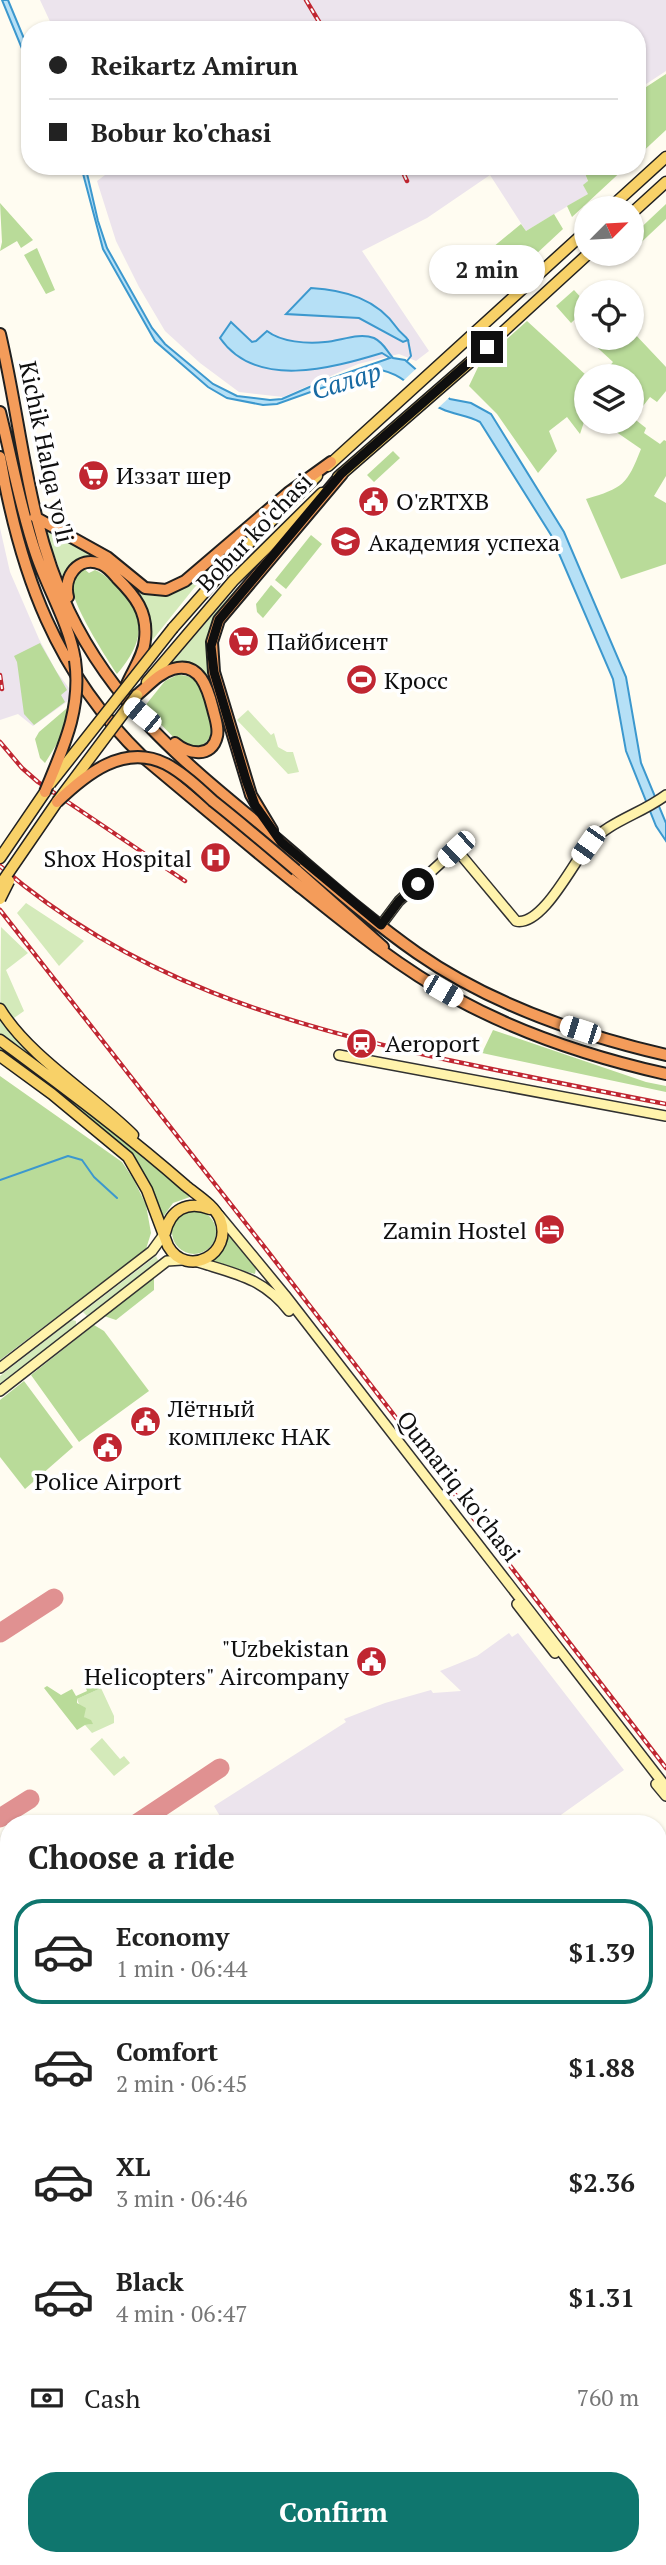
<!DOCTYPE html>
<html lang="en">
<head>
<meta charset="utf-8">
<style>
	:root { --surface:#fff; --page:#f6f6f6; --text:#222; --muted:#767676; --line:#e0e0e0; --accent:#0f766e }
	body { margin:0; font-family:"PT Serif",serif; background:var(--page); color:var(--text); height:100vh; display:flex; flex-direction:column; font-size:26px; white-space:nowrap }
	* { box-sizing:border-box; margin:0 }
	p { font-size:23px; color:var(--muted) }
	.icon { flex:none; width:38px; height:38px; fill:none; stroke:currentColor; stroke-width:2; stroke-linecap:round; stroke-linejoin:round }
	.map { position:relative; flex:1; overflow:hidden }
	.details { position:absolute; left:0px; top:1815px; width:667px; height:751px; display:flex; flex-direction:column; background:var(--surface); border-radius:28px 28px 0 0; box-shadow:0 2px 5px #0004 }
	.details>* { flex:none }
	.top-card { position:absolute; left:21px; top:21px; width:625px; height:154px; border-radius:28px; box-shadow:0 2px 5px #0004; display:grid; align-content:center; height:154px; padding:0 28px; background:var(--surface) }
	.needle { width:46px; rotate:66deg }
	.controls { position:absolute; left:574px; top:196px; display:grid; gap:14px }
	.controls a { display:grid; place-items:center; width:70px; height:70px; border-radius:50%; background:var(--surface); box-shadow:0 2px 5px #0004; font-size:35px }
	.end { position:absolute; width:32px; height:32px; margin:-16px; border:9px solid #0f0f0f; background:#fff; box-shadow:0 0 0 4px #fff }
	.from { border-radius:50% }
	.bubble { position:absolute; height:49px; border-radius:24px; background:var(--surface); box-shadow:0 2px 5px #0004; font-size:23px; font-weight:700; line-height:49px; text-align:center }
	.car { position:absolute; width:21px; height:42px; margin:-21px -10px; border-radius:9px; box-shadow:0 0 5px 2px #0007; background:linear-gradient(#fff 24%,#345 0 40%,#fff 0 76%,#345 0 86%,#fff 0) }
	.top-card b { display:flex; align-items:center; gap:24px; height:66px; font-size:26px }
	.top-card b+b { border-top:2px solid var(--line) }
	.top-card i { width:18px; height:18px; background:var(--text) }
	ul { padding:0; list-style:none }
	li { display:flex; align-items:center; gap:21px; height:105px; margin:0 14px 10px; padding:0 14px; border:4px solid transparent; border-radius:28px }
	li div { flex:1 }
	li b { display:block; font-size:26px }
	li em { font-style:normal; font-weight:700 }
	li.on { border-color:var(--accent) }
	li>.icon { width:63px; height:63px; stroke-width:1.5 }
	h2 { padding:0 28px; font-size:32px; line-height:84px }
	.pay { display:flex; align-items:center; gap:18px; height:77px; padding:0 28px; font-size:26px }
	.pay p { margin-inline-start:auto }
	.primary-button { display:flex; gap:14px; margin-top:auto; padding:14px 28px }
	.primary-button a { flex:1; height:80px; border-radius:28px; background:var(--accent); color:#fff; font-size:28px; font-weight:700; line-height:80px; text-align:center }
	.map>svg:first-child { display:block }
	.industrial { fill:#ece4ed }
	.farmland { fill:#f5f1d1 }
	.green { fill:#d4eaba }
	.forest { fill:#b9db99 }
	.water { fill:#b6e0f6; stroke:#3c98ce; stroke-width:2 }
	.pier { fill:#fffcf1 }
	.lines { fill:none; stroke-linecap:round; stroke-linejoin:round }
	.stream { stroke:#3c98ce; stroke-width:2 }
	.taxiway { stroke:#e09191; stroke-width:19 }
	.secondary-casing { stroke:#313131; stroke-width:12 }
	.primary-casing { stroke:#202020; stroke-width:13 }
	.highway-casing { stroke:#202020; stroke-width:14 }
	.secondary { stroke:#fff3ac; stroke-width:9 }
	.primary { stroke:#f8d168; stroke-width:10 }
	.highway { stroke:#f49c5a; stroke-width:10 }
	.rail-casing { stroke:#c02631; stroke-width:4.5 }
	.rail { stroke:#fff; stroke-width:2; stroke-dasharray:5; stroke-linecap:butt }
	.primary-bridge-casing { stroke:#202020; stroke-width:13; stroke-linecap:butt }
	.highway-bridge-casing { stroke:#202020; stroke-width:14; stroke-linecap:butt }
	.primary-bridge { stroke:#f8d168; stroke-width:10 }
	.highway-bridge { stroke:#f49c5a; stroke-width:10 }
	.route { stroke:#0f0f0f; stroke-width:9 }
	.labels { text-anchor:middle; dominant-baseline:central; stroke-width:7; stroke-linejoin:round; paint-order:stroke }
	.street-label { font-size:24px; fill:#0f0f0f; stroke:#fff }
	.poi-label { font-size:24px; fill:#0f0f0f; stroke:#fff; text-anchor:start }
	.water-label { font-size:26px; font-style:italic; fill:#1769a2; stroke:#fff }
</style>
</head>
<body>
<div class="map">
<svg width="666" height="2565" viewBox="0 0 666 2565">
	<rect width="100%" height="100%" fill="#fffcf1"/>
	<path class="industrial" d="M40,0H666V71L637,90V30H54Z
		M117,166H582L588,182V194L526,231L490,175L427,218L362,251L429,351L416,361L399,354L358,364L283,397L239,392L200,363L165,331L139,287L116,241L97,181Z
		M0,528L10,572L39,639L56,671L75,696L33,726L18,714L0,720Z
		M509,1633L512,1637L518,1633L624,1770L558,1817L563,1823H224L214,1806L346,1722L344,1719L385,1703L431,1690L433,1693L461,1691L440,1671L477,1656Z
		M666,1844V1955L658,1961V1851Z"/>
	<path class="farmland" d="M519,2557H576L582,2565H525Z"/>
	<path class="green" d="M45,529L93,553C87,564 71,566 62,576Z
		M248,534L194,588L150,643C151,614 143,598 124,578C146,596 159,601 186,587Z
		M269,554L212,625C203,647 207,665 213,687C206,669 190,659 171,664L221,605Z
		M248,710L271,735L274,733L278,747L287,752H293L299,772L288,774L237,720Z
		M26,903L84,941L59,966L17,913Z
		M1,927L28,953L6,970L24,1011L4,1025L48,1068L47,1070L0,1036Z
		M156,1256L159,1262L87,1316L83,1312Z
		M72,1320L76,1321V1326L0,1384V1376Z
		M101,1688L114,1716V1723L92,1733L85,1725L92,1724L84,1717L77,1699Z
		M102,1738L120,1759L124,1756L130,1763L114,1776L90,1749Z"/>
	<path class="forest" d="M666,74V130L637,157V93Z
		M582,166H627L572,217L567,206L588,194L583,185L588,181Z
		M0,203L33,240L21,248L17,241L0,251L2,242Z
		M666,204V219L632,251V236Z
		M554,214L563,229L505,283L481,257L521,224L526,231Z
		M37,248L55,290L46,294L24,255Z
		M574,290L586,303V309L571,323L556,306Z
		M527,321L587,376L586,416L580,434L567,417L549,431L557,451L538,473L497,414L469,386L480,363Z
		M632,331L666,367V391L657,402L650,397L640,410L632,402V376H606L603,374L613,362L587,338H632Z
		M632,417L646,428L644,433L660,444L664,440L666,441V476L654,496L666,503V564L621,579L586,499C623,488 627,485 641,449L609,427L614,422H632Z
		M393,451L400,458L374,482L367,475Z
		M311,535L322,544L286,589L275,580Z
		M83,568L89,573L95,570C104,574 110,580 117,587C148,618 144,642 117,674C107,659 66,596 72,580C74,576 79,572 83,568Z
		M271,585L282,595L263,618L257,612L256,604Z
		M40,643L67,690L61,695L65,702L34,725L24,714L17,662L14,656Z
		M177,675C184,675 192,676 197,682C204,690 214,726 210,736C208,742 203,745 198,747V750L180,744L144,707L165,681Z
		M73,703L78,710L45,763L40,758L35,739L39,732Z
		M493,1030L646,1082L666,1086V1092L482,1053Z
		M0,1045L85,1109L190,1197L173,1203L163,1217L148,1179L127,1150L82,1112L0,1050Z
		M0,1076L122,1162L134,1180L146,1205L151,1233L146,1249L0,1360Z
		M172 1232a22 22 0 1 1 44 0a22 22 0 1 1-44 0Z
		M229,1235L256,1268L255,1274L211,1262L222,1252Z
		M154,1274V1290L116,1320L104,1316Z
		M94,1325L104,1331L149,1391L79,1442L31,1375Z
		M24,1381L73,1447L25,1489L0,1457V1400Z
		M93,1679L99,1689L77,1699V1703L86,1708L84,1717L91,1720L93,1724L85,1725L77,1730L44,1688L47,1686L61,1695L72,1689L76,1696L87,1691L84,1683Z
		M658,2010L666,2020V2110L664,2090L658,2081Z"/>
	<path class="water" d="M2,0H8L30,53V68Z
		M81,166H85L86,169L98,221L107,248L152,328L165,344L213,384L237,396L270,400L282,399L321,382L390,358L382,353C332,368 256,390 220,338L231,322L252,342L256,341L267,331C281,342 307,344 325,342C340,341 359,332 374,338C384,343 386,350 393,358L405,360L450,399L471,403L491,414L564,532L626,677L641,763L666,823V841L656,826L626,751L613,679L551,535L480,422C467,415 455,415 442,409C416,399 411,374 375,369L277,404L263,405L227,398L208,387L155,341L103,249Z
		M311,288C345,290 377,299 397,328C400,333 405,335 408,340L403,342L359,318L286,314Z"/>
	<path class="pier" d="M419,366L452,395L436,410L402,382Z"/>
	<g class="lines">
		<path class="stream" d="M407,361L411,356L408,340
			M0,1180L68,1156L82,1160L94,1177L117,1198"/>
		<path class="taxiway" d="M0,1633L54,1598
			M0,1818L30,1799
			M136,1824L220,1768
			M0,1911L9,1906
			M0,2015L9,2029
			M344,2557L349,2565"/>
		<defs>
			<path id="secondary" d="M381,925L399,901L456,849L516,921C542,927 573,863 588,845C609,821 641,814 666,795
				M339,1055L666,1116
				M219,1215L285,1295L666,1787
				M198,1262C236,1274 263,1278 289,1311
				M0,1368L152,1251L165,1233
				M0,1391L167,1261L182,1260
				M517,1604L555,1653
				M656,1784L666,1796
				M658,1971L666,1965
				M658,2139L666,2149"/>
			<path id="primary" d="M610,208L666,157
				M632,213L666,182
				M328,466L586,231
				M338,477L469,363L588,254
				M173,628L240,552L317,476
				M147,682L233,581L322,493
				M0,858L45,792
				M0,1009C29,1057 93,1095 133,1135
				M0,1040C63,1087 127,1134 186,1186C197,1195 215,1206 220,1219C234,1254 187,1279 168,1246L147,1190L128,1157L52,1094L0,1056
				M165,1233C170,1210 187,1200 210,1209"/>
			<path id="highway" d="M0,334C22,427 27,523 69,611C115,707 185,763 265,829C315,871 364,916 417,953C490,1004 580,1035 666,1055
				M0,412C12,459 20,508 36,554C48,590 69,623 75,660
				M0,457C20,574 56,673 143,757C193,799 243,841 294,882C346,924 398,967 457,999C521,1034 595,1058 666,1074
				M35,517L107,557L145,588L166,590L185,581L288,493L331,462
				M68,597C63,577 78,555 101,564C108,567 112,572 117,578C135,596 148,612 145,639C144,655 133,670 127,684
				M137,695C148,686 159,673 173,669C200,661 208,689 213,709C215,718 219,727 217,736C212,759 188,754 175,743
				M272,830L251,795L214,672L212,642L219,620L342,474
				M296,870L383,947"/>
		</defs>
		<use href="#secondary" class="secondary-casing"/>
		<use href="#primary" class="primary-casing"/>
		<use href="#highway" class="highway-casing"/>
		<use href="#secondary" class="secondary"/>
		<use href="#primary" class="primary"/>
		<use href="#highway" class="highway"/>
		<defs>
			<path id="rail" d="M306,0L324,30
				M400,166L407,181
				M0,675L2,689
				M0,742L22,768L38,782L185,881
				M0,866C133,980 280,1023 448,1060C520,1075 593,1090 666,1104
				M0,910L269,1253L666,1768"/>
		</defs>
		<use href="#rail" class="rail-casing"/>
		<use href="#rail" class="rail"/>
		<defs>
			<path id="primary-bridge" d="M50,784L173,628
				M0,885L57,802L137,695
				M0,899L9,881"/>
			<path id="highway-bridge" d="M45,792C63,748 82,709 75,660
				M57,802C86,774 124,743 166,764C183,773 199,788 213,801C241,823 269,847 296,870"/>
		</defs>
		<use href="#primary-bridge" class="primary-bridge-casing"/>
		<use href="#highway-bridge" class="highway-bridge-casing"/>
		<use href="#primary-bridge" class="primary-bridge"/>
		<use href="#highway-bridge" class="highway-bridge"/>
	</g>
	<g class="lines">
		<path class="route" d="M418,884L399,901L381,925L281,842L255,805L246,780L214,672L211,646L219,620L341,474L487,347"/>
	</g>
	<defs>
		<symbol id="supermarket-disc" viewBox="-11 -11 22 22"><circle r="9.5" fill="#c02631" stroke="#fff"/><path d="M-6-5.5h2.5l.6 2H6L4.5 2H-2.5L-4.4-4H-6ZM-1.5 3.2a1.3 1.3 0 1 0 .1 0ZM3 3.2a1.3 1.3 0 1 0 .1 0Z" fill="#fff"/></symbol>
		<symbol id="civic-disc" viewBox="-11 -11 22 22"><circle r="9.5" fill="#c02631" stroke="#fff"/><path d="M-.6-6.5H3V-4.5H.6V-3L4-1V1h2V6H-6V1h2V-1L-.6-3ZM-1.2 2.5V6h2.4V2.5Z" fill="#fff"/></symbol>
		<symbol id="school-disc" viewBox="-11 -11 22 22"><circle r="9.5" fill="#c02631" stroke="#fff"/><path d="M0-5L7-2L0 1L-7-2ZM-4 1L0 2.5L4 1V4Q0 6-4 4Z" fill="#fff"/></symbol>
		<symbol id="stadium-disc" viewBox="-11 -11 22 22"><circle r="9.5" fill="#c02631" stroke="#fff"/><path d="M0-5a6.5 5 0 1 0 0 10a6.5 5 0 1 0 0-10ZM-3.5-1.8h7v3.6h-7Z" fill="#fff"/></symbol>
		<symbol id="hospital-disc" viewBox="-11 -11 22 22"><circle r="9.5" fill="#c02631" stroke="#fff"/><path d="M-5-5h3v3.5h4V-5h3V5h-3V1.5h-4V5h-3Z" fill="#fff"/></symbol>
		<symbol id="station-disc" viewBox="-11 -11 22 22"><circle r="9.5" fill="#c02631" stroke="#fff"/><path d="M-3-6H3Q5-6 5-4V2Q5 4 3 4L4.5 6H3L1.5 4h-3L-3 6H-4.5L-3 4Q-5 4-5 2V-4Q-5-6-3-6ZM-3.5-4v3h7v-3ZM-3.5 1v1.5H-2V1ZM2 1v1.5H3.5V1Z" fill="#fff"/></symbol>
		<symbol id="hotel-disc" viewBox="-11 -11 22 22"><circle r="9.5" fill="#c02631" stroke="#fff"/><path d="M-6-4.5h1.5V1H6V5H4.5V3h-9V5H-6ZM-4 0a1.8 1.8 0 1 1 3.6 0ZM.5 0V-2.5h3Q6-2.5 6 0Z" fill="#fff"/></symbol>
	</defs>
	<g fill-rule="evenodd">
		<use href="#supermarket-disc" x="76" y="458" width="35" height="35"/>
		<use href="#civic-disc" x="356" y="484" width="35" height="35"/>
		<use href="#school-disc" x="328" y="524" width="35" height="35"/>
		<use href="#supermarket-disc" x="226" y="624" width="35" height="35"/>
		<use href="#stadium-disc" x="344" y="662" width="35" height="35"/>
		<use href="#hospital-disc" x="198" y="840" width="35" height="35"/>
		<use href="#station-disc" x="344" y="1026" width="35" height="35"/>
		<use href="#hotel-disc" x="532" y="1212" width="35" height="35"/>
		<use href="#civic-disc" x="128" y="1404" width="35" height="35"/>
		<use href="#civic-disc" x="90" y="1430" width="35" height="35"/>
		<use href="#civic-disc" x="354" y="1644" width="35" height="35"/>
	</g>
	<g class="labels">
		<g class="street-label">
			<text transform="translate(47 452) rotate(78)">Kichik Halqa yo'li</text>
			<text transform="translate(254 532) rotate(-46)">Bobur ko'chasi</text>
			<text transform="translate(459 1486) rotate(52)">Qumariq ko'chasi</text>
		</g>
		<g class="poi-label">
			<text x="116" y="475">Иззат шер</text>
			<text x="396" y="501">O'zRTXB</text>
			<text x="368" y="542">Академия успеха</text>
			<text x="267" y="641">Пайбисент</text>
			<text x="384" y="680">Кросс</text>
			<text x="192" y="858" text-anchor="end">Shox Hospital</text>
			<text x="385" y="1043">Aeroport</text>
			<text x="527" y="1230" text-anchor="end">Zamin Hostel</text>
			<text x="168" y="1408">Лётный<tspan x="168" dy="28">комплекс НАК</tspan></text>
			<text x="108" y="1481" text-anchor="middle">Police Airport</text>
			<text x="349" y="1648" text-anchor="end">"Uzbekistan<tspan x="349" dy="28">Helicopters" Aircompany</tspan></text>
		</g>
		<g class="water-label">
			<text transform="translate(346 380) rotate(-17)">Салар</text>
		</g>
	</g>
</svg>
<div class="controls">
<a><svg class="needle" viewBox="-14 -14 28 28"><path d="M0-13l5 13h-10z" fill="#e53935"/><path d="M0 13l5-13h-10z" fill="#767676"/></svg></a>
<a><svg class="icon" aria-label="locate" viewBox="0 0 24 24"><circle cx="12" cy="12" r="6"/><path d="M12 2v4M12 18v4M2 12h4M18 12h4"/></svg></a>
<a><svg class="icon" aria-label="layers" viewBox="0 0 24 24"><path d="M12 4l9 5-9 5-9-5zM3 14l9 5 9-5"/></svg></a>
</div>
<i class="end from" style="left:418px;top:884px"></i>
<i class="end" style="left:487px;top:347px"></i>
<div class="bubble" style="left:429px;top:245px;width:116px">2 min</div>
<i class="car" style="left:142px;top:715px;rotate:310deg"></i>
<i class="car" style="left:588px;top:845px;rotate:215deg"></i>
<i class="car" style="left:456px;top:849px;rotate:227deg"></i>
<i class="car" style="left:443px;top:991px;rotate:120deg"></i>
<i class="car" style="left:580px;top:1030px;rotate:288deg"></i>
<div class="top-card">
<b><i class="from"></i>Reikartz Amirun</b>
<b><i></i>Bobur ko'chasi</b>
</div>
<section class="details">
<h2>Choose a ride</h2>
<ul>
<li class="on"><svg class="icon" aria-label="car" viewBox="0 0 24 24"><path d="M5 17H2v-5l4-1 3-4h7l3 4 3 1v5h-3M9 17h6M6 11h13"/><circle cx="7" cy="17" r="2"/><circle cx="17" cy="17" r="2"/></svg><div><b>Economy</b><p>1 min · 06:44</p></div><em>$1.39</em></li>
<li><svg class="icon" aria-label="car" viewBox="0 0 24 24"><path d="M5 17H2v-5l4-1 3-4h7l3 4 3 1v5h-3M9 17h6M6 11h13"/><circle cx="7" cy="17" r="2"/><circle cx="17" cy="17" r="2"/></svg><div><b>Comfort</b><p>2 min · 06:45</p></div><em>$1.88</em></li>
<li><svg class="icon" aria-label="car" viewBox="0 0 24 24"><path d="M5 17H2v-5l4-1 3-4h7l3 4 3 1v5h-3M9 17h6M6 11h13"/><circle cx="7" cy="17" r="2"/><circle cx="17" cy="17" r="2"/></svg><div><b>XL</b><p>3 min · 06:46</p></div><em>$2.36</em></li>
<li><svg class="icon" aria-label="car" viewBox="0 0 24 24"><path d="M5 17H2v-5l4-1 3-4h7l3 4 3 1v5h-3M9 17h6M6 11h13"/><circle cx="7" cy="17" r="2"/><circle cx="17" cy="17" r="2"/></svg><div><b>Black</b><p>4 min · 06:47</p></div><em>$1.31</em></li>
</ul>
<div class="pay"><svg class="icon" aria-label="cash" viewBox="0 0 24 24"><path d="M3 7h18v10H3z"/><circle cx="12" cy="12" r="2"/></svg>Cash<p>760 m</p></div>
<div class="primary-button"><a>Confirm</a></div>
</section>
</div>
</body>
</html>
